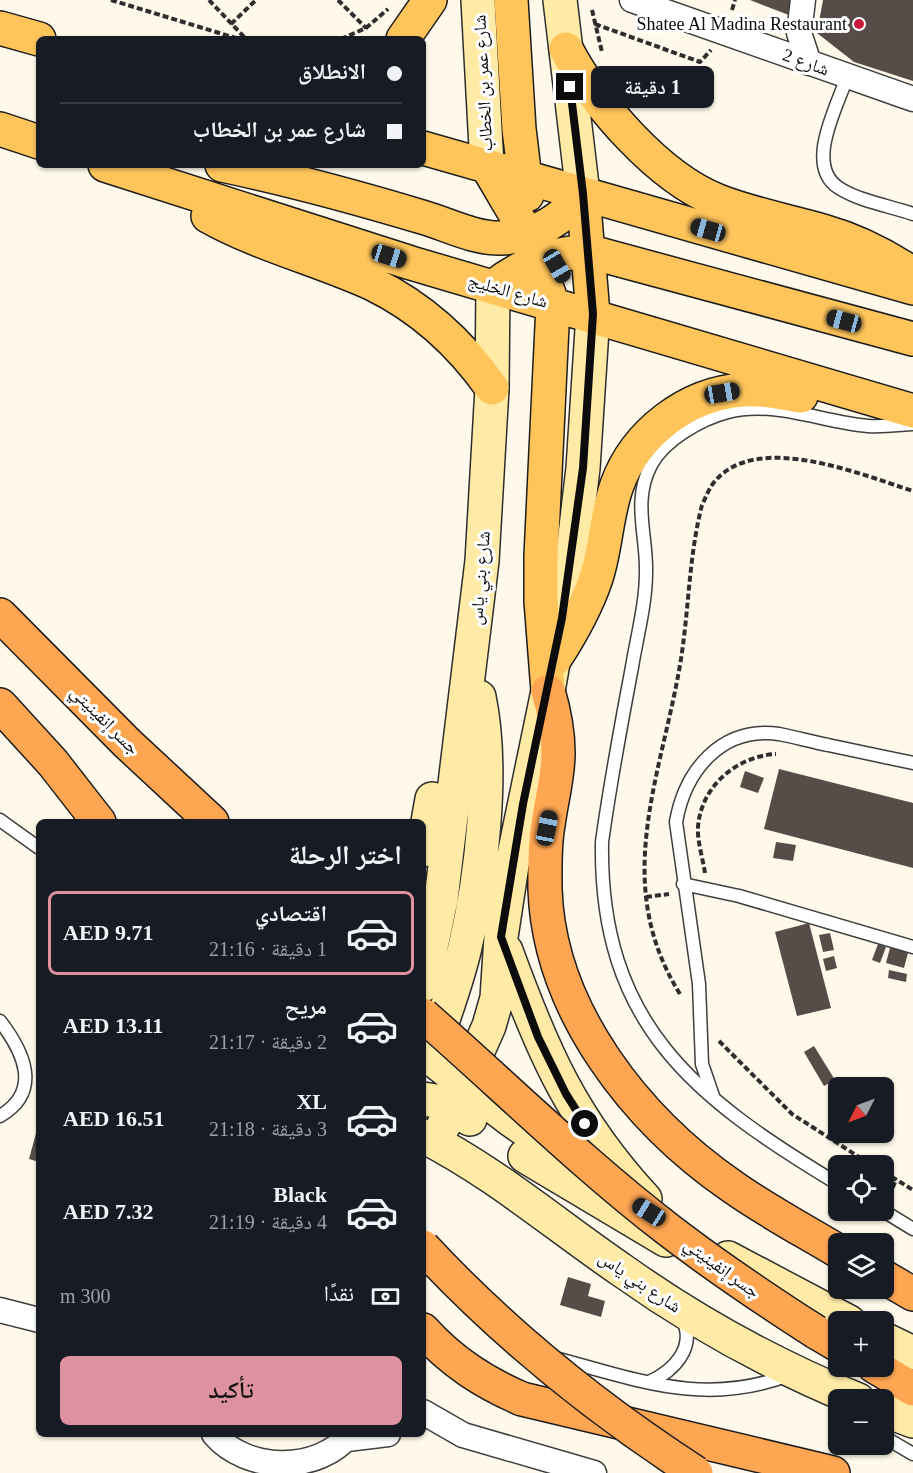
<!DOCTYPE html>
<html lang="ar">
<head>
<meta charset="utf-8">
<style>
	:root { --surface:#171b24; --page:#20242c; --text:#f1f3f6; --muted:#9ea1a6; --line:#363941; --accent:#de919f }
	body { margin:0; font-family:"Times New Roman","Noto Naskh Arabic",serif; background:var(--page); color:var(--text); direction:rtl; height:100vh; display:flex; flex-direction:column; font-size:22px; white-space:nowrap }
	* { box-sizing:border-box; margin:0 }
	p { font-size:20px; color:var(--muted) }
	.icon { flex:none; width:33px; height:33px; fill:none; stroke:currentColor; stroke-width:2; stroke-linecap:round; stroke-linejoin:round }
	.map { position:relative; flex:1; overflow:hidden; direction:ltr }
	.sheet { position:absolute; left:36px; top:819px; width:390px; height:618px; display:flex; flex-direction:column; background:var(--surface); border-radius:9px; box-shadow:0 2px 4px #0004; direction:rtl }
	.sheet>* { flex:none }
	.top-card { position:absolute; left:36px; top:36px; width:390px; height:132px; border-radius:9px; box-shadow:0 2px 4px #0004; direction:rtl; display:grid; align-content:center; height:132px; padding:0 24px; background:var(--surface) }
	.needle { width:39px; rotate:228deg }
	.controls { position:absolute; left:828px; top:1077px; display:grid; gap:12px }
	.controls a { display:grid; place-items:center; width:66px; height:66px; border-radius:9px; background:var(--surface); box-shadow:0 2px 4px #0004; font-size:30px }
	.end { position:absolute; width:27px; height:27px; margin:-14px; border:8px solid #0c0c0c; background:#fff; box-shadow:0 0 0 3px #fff }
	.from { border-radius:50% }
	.bubble { position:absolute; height:42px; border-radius:9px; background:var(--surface); box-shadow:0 2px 4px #0004; font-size:20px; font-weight:600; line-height:42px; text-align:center; direction:rtl }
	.car { position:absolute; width:18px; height:36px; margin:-18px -9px; border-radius:8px; box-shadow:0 0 4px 2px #0007; background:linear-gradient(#222 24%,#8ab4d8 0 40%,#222 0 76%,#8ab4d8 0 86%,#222 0) }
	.top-card b { display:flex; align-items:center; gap:21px; height:57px; font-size:22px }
	.top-card b+b { border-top:2px solid var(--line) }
	.top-card i { width:15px; height:15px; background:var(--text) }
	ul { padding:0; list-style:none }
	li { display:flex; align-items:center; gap:18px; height:84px; margin:0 12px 9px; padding:0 12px; border:3px solid transparent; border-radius:9px }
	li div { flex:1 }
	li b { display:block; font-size:22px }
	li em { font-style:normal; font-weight:600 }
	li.current { border-color:var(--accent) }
	li>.icon { width:54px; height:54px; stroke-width:1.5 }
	h2 { padding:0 24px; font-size:27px; line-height:72px }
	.pay { display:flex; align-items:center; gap:15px; height:66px; padding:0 24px; font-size:22px }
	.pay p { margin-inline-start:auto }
	.action { display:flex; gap:12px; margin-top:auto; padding:12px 24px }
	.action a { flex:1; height:69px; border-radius:9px; background:var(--accent); color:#111; font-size:24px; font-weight:600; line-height:69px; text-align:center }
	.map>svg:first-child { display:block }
	.building { fill:#564c48 }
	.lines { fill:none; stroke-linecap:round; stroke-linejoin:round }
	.service-casing { stroke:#3f3f3f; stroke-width:15 }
	.minor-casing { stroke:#3f3f3f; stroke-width:27 }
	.secondary-casing { stroke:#2e2e2e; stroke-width:36 }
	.primary-casing { stroke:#1d1d1d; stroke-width:36 }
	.trunk-casing { stroke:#1d1d1d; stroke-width:36 }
	.path { stroke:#2e2e2e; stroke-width:4; stroke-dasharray:6 3; stroke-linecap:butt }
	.service { stroke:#fff; stroke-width:12 }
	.minor { stroke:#fff; stroke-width:24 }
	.secondary { stroke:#ffeba6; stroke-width:33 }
	.primary { stroke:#ffc55b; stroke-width:33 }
	.trunk { stroke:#ffa652; stroke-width:33 }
	.trunk-bridge-casing { stroke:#1d1d1d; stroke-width:36; stroke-linecap:butt }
	.trunk-bridge { stroke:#ffa652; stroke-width:33 }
	.route { stroke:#0c0c0c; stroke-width:8 }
	.poi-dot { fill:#c61a35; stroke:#fff; stroke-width:2 }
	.labels { text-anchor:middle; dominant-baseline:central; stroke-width:6; stroke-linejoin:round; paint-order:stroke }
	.poi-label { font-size:18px; fill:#0c0c0c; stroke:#fff; text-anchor:end }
	.street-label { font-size:18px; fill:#0c0c0c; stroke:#fff }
</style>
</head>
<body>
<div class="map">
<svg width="913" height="1473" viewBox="0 0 913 1473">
	<rect width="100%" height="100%" fill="#fff9eb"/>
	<path class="building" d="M750,0H798L794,17Z
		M823,0H913V81L854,62L817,33Z
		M779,769L913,803V868L764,829Z
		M745,771L764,778L758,793L740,787Z
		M776,842L796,845L793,861L773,858Z
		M809,923L831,1008L797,1016L775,932Z
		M830,933L834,950L823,952L819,935Z
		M878,944L886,947L880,963L872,960Z
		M891,944L909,949L904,968L886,963Z
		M834,956L837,968L826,971L823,959Z
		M889,970L907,974L906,982L888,978Z
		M814,1046L835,1080L824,1086L804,1052Z
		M38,1126H39V1162L29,1159Z
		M568,1277L591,1284L588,1296L605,1301L601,1317L560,1305Z"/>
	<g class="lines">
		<defs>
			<path id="service" d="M847,77C837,107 804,166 839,188C859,201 890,206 913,214
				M0,820L39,848
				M683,884L739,896L913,947
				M0,1021C23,1051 43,1091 0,1116
				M713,1096L702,1064L699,984L676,822C685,771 721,726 779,734C795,737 812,742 828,745C856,751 885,757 913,763
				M838,1184C695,1098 599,1024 602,842C610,784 621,725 632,667C637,636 646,604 646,572C647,535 632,501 651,465C664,440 701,419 728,412C774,400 822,422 868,426C882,427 898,425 913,424
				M882,1210L913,1229
				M555,1358C639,1380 704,1407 789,1375
				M649,1382C674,1371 697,1347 682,1318
				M884,1437L913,1454"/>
			<path id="minor" d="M632,0L913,99
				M803,0L799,33L809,63
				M0,1310L39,1320
				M423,1412L463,1435L594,1473
				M214,1434C247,1473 319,1473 350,1434
				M347,1439L388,1434"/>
			<path id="secondary" d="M478,0L487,166
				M560,0L583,194
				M423,850L432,799
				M506,951C542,1050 572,1120 645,1199
				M423,985L441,899L482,561L492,388L493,287
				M423,1052L511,1120L565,1157
				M431,1056C442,1020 457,983 465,947C482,875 494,769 479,697
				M423,1099L443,1102L470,1119
				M423,1136C494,1172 557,1226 623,1271C696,1323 775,1366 858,1400
				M435,1142L453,1107L489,1026L497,998L501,937L512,865L548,691L574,544L583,468L593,314
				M525,1156L666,1240
				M728,1258L849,1322
				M884,1339L913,1353
				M884,1410L913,1421"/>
			<path id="primary" d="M511,0L519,129L527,195
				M0,28L39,39
				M403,39L430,0
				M566,49C595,104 658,177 718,201C751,214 788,221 823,231C855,240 885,255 913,274
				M0,129L39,142
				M423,148L913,288
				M105,165L411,263L913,411
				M222,165C289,179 355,197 422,217C447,224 475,239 501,238C535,237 563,219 583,194
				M487,166L527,234L553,305L541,556V601L548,691
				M583,194L593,314
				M208,216C260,245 318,259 373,284C422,308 461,344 492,388
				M493,287C522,264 551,254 587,251L913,339
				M554,660C571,634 586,608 596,578C606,548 606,515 617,485C636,433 687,394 742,390C762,388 781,393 801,396"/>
			<path id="trunk" d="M0,615L127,743L212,822
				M548,691C554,711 558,732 558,753C558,778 551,801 548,825C544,846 545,868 545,889C549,1011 637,1121 733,1187C767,1211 803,1230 838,1251
				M0,705L53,763L99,822
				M884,1277L913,1294
				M423,1330C452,1362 483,1382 522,1399L833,1473
				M816,1332L838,1345
				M874,1366L913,1389"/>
		</defs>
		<use href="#service" class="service-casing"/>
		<use href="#minor" class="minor-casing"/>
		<use href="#secondary" class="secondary-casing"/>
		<use href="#primary" class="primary-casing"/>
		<use href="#trunk" class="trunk-casing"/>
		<path class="path" d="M111,0L239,39
			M209,0L246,39
			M338,0L366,28
			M592,10L602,52
			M732,10L735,0
			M231,24L256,0
			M595,24L700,62L711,50
			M341,39L366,28L388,9
			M705,873C703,859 697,841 698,827C701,786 737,756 776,754
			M646,897L669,894
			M680,994C610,882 662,776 681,659C689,608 689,555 702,505C706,497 709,488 715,481C758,431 862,475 913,491
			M719,1041L792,1114L873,1166
			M884,1172L913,1190
			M889,1196L896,1180"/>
		<use href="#service" class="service"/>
		<use href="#minor" class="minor"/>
		<use href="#secondary" class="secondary"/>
		<use href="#primary" class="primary"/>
		<use href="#trunk" class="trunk"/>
		<defs>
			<path id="trunk-bridge" d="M423,1015C505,1087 584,1165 670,1231C717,1267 766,1300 816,1332
				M423,1247C504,1334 597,1409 696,1473"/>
		</defs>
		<use href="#trunk-bridge" class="trunk-bridge-casing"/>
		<use href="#trunk-bridge" class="trunk-bridge"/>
	</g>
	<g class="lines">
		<path class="route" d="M570,87L583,194L593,314L583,468L562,618L523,804L501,937L538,1037L566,1094L585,1124"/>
	</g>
	<circle class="poi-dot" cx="859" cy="24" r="6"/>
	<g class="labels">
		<g class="poi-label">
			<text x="847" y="24">Shatee Al Madina Restaurant</text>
		</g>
		<g class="street-label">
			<text transform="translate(806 62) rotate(20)">شارع 2</text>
			<text transform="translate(483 83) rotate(-93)">شارع عمر بن الخطاب</text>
			<text transform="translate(508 291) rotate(16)">شارع الخليج</text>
			<text transform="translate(480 578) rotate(-85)">شارع بني ياس</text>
			<text transform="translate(105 720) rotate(45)">جسر إنفينيتي</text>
			<text transform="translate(722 1268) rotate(36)">جسر إنفينيتي</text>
			<text transform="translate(640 1282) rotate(34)">شارع بني ياس</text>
		</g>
	</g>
</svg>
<div class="controls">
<a><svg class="needle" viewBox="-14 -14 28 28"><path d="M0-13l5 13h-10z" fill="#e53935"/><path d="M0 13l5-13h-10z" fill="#9ea1a6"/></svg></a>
<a><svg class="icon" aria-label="locate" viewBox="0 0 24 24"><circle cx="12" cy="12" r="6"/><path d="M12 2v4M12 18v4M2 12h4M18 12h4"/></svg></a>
<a><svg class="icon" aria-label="layers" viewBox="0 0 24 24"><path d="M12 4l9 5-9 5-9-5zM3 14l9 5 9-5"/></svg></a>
<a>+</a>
<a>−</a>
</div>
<i class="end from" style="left:585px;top:1124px"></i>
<i class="end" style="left:570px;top:87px"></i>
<div class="bubble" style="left:591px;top:66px;width:123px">1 دقيقة</div>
<i class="car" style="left:708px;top:230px;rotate:286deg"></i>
<i class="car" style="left:389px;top:256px;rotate:107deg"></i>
<i class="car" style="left:557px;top:266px;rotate:150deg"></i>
<i class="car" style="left:844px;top:321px;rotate:285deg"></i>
<i class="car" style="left:722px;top:393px;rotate:80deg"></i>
<i class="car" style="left:547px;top:828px;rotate:11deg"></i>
<i class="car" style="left:649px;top:1212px;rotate:302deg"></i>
<div class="top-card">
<b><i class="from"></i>الانطلاق</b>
<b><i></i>شارع عمر بن الخطاب</b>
</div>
<section class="sheet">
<h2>اختر الرحلة</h2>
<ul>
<li class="current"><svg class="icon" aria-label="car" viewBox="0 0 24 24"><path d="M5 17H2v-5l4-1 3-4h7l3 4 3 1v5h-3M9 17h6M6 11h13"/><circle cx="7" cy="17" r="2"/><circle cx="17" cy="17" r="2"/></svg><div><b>اقتصادي</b><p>1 دقيقة · 21:16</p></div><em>AED 9.71</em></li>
<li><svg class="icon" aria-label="car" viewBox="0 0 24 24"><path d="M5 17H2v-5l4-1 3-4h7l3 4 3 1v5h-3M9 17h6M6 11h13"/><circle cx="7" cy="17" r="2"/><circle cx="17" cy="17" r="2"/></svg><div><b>مريح</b><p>2 دقيقة · 21:17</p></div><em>AED 13.11</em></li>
<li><svg class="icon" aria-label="car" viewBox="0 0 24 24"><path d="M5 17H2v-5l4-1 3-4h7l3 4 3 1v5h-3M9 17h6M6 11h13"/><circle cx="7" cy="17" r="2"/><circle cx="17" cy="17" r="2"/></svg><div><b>XL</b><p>3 دقيقة · 21:18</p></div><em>AED 16.51</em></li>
<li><svg class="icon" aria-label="car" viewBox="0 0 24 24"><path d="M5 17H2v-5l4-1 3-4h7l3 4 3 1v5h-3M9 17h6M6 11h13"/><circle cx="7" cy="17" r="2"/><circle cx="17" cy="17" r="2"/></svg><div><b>Black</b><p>4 دقيقة · 21:19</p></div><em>AED 7.32</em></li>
</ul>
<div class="pay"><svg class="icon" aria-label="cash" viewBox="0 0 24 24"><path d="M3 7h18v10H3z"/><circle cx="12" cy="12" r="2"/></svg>نقدًا<p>300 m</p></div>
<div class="action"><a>تأكيد</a></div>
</section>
</div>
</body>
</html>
